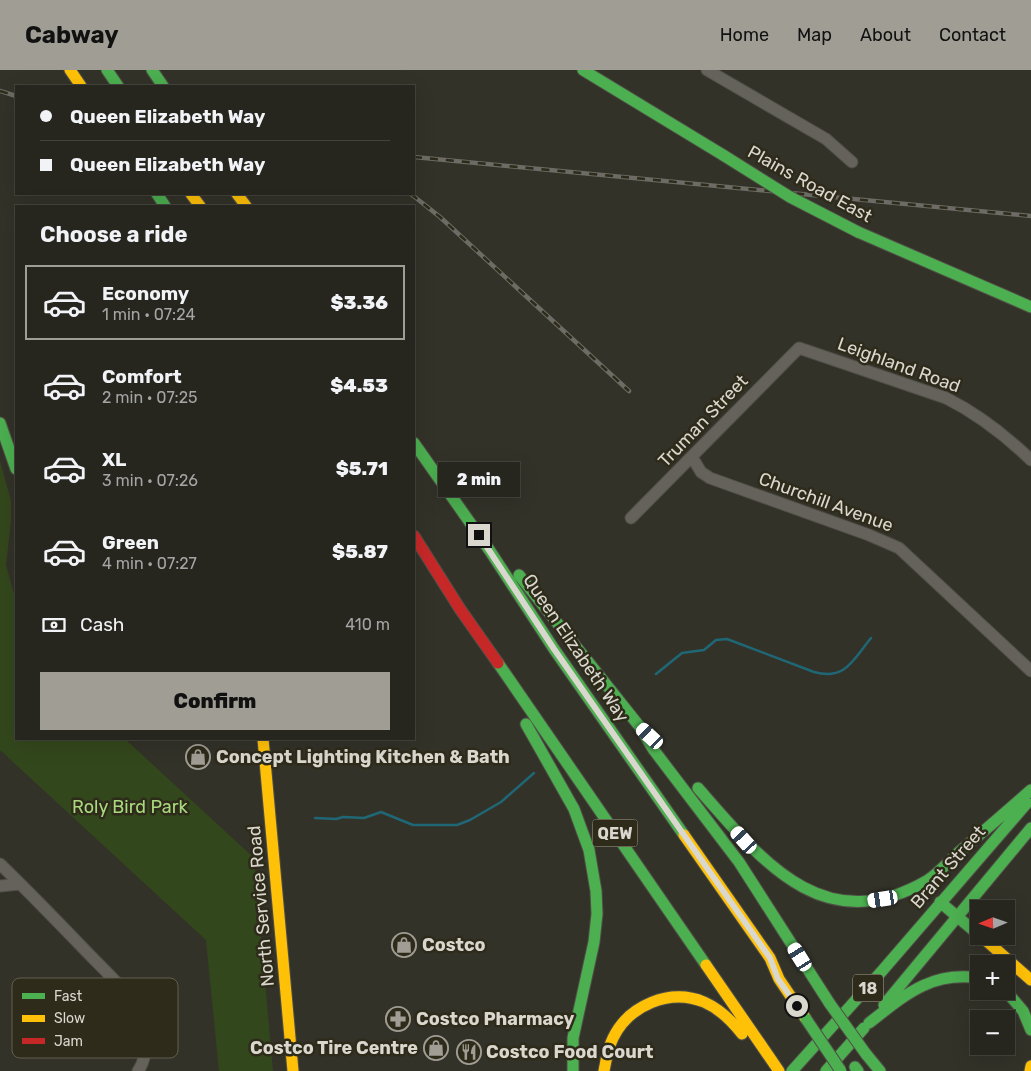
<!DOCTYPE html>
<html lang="en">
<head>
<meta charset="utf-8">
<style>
	:root { --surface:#26261f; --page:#32322c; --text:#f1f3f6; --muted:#a4a5a4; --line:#42433d; --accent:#a09e94 }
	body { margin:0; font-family:Rubik,sans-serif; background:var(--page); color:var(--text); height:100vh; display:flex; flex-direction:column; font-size:19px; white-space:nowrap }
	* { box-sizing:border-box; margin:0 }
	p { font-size:16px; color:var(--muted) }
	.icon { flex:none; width:28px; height:28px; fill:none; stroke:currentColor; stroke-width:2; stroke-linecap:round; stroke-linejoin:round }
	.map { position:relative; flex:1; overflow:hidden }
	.panel { position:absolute; left:15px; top:135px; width:400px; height:535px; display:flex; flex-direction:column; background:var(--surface); border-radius:0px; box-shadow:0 5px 20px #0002,0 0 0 1px var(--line) }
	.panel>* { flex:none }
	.banner { position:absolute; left:15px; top:15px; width:400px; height:110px; border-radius:0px; box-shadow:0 5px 20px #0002,0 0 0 1px var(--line); display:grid; align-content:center; height:110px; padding:0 25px; background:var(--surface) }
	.needle { width:32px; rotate:268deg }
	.fabs { position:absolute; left:970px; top:830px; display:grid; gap:10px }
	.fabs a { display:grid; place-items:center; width:45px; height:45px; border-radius:0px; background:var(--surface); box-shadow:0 5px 20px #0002,0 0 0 1px var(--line); font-size:25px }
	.end { position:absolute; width:22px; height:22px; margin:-11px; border:6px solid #dad8ce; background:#111; box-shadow:0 0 0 2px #111 }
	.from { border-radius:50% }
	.bubble { position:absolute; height:35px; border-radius:0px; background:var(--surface); box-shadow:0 5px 20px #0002,0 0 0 1px var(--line); font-size:16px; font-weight:800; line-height:35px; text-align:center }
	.car { position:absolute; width:15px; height:30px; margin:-15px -8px; border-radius:6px; box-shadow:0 0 4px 1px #0007; background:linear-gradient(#fff 24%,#345 0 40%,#fff 0 76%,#345 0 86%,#fff 0) }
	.banner b { display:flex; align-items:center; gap:18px; height:48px; font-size:19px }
	.banner b+b { border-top:1px solid var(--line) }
	.banner i { width:12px; height:12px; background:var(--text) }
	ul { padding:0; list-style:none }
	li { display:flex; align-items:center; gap:15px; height:75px; margin:0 10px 8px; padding:0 15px; border:2px solid transparent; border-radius:0px }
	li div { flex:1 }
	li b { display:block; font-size:19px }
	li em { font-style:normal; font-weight:800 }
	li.active { border-color:var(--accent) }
	li>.icon { width:45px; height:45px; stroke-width:1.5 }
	h2 { padding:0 25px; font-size:22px; line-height:60px }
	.pay { display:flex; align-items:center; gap:12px; height:55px; padding:0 25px; font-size:19px }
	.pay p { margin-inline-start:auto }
	.primary-button { display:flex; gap:10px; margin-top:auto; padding:10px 25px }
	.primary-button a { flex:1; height:58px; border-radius:0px; background:var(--accent); color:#111; font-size:20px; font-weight:800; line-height:58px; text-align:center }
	header { display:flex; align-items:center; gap:30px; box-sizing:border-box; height:70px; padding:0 25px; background:var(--accent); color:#111 }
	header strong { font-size:24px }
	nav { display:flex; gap:28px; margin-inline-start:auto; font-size:18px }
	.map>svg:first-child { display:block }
	.green { fill:#33471c }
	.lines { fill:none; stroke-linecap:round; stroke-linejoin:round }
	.stream { stroke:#206776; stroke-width:2.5 }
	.street-casing { stroke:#504f47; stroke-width:13 }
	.fast-casing { stroke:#504f47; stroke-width:13 }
	.slow-casing { stroke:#504f47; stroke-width:13 }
	.jam-casing { stroke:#504f47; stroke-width:13 }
	.street { stroke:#64625b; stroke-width:11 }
	.fast { stroke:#4caf50; stroke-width:11 }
	.slow { stroke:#ffc107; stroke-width:11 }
	.jam { stroke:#c62828; stroke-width:11 }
	.rail-casing { stroke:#6c6b64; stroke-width:4.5 }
	.rail { stroke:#2e2b1b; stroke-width:2.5; stroke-dasharray:8; stroke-linecap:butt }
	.fast-bridge-casing { stroke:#504f47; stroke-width:13; stroke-linecap:butt }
	.fast-bridge { stroke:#4caf50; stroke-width:11 }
	.route { stroke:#dad8ce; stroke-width:6 }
	.labels { text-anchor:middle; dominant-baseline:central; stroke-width:5; stroke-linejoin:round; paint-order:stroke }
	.shield { fill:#2e2b1b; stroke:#a6a498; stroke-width:1 }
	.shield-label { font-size:16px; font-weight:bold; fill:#dad8ce }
	.street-label { font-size:18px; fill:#dad8ce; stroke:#2e2b1b }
	.poi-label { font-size:18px; font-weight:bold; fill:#dad8ce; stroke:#2e2b1b; text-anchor:start }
	.park-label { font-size:18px; fill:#a9d87e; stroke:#2e2b1b }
	.key { fill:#2e2b1b; stroke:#625f51; stroke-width:1 }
	.key-label { font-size:14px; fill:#dad8ce }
</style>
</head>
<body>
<header>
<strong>Cabway</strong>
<nav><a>Home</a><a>Map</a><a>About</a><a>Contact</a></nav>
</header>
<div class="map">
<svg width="1031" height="1001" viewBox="0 0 1031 1001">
	<rect width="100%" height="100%" fill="#333229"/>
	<path class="green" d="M0,391L11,431V451L6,495L16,531V669H125L254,788L273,1001H219L206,870L0,680Z"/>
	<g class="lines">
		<path class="stream" d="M656,604L682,583L704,580L716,570L727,569L814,602C845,611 853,590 871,568
			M315,748L336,749L343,747L364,748L381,742L413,755H457L470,750L501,732L534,703"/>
		<defs>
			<path id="street" d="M707,0L826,69L852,92
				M692,387L701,402L710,408L869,465L899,478L1031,601
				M631,448L799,278L946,328C978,344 1005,365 1031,390
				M0,794C28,821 56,850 83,878C100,896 128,921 139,942C147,959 149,986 138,1001
				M0,816L20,814"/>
			<path id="fast" d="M107,0L118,16
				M152,0L163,16
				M583,0L723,85
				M157,124L165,136
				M858,162L1031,237
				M0,353L16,399
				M414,373L490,481L554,579L684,765
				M519,505L640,657L653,679L739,792L830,934
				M498,593L706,895
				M526,654L574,739L589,780L596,821L597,844L594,872L573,968V1001
				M698,718C762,791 824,871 928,810C939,803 949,791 959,782C983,762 1007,741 1031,720
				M940,832L979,865
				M1006,921L1023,941L1031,960
				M884,935L1031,758
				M869,953C905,925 931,901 979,908
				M866,984L880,1001
				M855,997L858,1001
				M792,1001L882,901L1027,733
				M826,1001L864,958"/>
			<path id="slow" d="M70,0L81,16
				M191,124L200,136
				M237,124L246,136
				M263,669L293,1001
				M684,765L770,888L779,909L806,949
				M981,866L1031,910
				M706,895L779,1001
				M604,1001C606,990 608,978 613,968C629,935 670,918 704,932C720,939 732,951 742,964
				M1030,1001L1031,996"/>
			<path id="jam" d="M414,466L460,539L498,593"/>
		</defs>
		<use href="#street" class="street-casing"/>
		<use href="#fast" class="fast-casing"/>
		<use href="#slow" class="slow-casing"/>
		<use href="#jam" class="jam-casing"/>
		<use href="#street" class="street"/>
		<use href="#fast" class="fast"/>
		<use href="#slow" class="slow"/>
		<use href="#jam" class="jam"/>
		<defs>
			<path id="rail" d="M0,21L16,26
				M414,87L1031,146
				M411,124L440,147L629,321"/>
		</defs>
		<use href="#rail" class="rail-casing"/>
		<use href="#rail" class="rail"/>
		<defs>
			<path id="fast-bridge" d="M723,85L790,127L858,162
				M830,934L866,984
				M806,949L841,1001"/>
		</defs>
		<use href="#fast-bridge" class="fast-bridge-casing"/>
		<use href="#fast-bridge" class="fast-bridge"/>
	</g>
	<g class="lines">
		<path class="route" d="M479,465L554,579L770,888L778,909L797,936"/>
	</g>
	<defs>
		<symbol id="shop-ring" viewBox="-11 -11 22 22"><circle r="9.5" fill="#2e2b1b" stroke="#a09e94" stroke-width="1.5"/><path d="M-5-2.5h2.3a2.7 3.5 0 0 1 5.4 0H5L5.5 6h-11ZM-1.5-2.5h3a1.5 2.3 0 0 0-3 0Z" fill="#a09e94"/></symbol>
		<symbol id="pharmacy-ring" viewBox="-11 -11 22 22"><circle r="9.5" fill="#2e2b1b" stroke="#a09e94" stroke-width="1.5"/><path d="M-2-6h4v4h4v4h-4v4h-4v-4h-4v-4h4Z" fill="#a09e94"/></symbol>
		<symbol id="restaurant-ring" viewBox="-11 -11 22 22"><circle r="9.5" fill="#2e2b1b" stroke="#a09e94" stroke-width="1.5"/><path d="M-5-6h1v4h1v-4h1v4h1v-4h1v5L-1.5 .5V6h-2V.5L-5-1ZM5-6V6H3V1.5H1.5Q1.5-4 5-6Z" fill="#a09e94"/></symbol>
	</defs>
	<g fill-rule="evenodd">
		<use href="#shop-ring" x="184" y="673" width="28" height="28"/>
		<use href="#shop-ring" x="390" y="861" width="28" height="28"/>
		<use href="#pharmacy-ring" x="384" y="935" width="28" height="28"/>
		<use href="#shop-ring" x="422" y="964" width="28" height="28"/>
		<use href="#restaurant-ring" x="455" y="968" width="28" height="28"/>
	</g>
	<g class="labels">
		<g class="shield">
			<rect x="592.5" y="749.5" width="45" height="27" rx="4"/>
			<rect x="853" y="904.5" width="30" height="27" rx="4"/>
		</g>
		<g class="shield-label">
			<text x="615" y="763">QEW</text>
			<text x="868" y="918">18</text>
		</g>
		<g class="street-label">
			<text transform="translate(810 114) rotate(29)">Plains Road East</text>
			<text transform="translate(899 295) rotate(20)">Leighland Road</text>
			<text transform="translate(703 351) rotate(-46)">Truman Street</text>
			<text transform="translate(826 432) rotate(20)">Churchill Avenue</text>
			<text transform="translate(576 578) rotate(56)">Queen Elizabeth Way</text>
			<text transform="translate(948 797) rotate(-49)">Brant Street</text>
			<text transform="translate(261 836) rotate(-95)">North Service Road</text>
		</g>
		<g class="poi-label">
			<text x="216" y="687">Concept Lighting Kitchen &amp; Bath</text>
			<text x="422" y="875">Costco</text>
			<text x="416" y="949">Costco Pharmacy</text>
			<text x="418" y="978" text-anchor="end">Costco Tire Centre</text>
			<text x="486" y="982">Costco Food Court</text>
		</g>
		<g class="park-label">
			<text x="130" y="737">Roly Bird Park</text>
		</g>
	</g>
	<rect x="12" y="908" width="166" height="80" rx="8" class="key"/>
	<rect x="22" y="923" width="23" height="6" fill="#4caf50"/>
	<rect x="22" y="945" width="23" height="7" fill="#ffc107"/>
	<rect x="22" y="968" width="23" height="6" fill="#c62828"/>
	<g class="key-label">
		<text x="54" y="931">Fast</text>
		<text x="54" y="953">Slow</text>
		<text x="54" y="976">Jam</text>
	</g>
</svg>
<div class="fabs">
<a><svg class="needle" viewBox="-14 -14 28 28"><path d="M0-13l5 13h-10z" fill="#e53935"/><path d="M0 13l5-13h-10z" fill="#a4a5a4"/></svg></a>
<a>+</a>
<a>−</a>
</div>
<i class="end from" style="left:797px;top:936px"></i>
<i class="end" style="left:479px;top:465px"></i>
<div class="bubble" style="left:438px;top:392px;width:82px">2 min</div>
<i class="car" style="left:650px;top:666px;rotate:313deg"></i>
<i class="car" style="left:744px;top:770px;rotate:318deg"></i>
<i class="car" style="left:883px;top:829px;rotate:261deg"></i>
<i class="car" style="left:800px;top:887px;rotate:328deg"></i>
<div class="banner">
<b><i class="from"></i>Queen Elizabeth Way</b>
<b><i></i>Queen Elizabeth Way</b>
</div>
<section class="panel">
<h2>Choose a ride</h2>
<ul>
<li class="active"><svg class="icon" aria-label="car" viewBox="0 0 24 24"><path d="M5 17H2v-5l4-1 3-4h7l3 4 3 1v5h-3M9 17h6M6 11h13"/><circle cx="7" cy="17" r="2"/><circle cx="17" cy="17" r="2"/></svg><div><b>Economy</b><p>1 min · 07:24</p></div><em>$3.36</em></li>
<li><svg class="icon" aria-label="car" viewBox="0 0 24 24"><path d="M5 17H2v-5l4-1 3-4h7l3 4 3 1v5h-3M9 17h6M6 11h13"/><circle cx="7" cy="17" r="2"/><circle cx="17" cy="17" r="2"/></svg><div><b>Comfort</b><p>2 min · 07:25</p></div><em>$4.53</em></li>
<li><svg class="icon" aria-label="car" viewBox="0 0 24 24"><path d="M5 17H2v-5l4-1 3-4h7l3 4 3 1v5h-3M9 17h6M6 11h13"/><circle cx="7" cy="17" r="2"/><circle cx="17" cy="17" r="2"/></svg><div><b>XL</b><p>3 min · 07:26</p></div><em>$5.71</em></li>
<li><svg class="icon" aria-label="car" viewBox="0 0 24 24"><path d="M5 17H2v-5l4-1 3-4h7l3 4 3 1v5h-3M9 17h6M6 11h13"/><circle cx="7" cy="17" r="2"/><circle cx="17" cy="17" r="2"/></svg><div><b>Green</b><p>4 min · 07:27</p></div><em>$5.87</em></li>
</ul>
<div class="pay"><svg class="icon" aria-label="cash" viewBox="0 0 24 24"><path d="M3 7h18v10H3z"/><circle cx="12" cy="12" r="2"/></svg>Cash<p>410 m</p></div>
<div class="primary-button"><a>Confirm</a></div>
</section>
</div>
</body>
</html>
